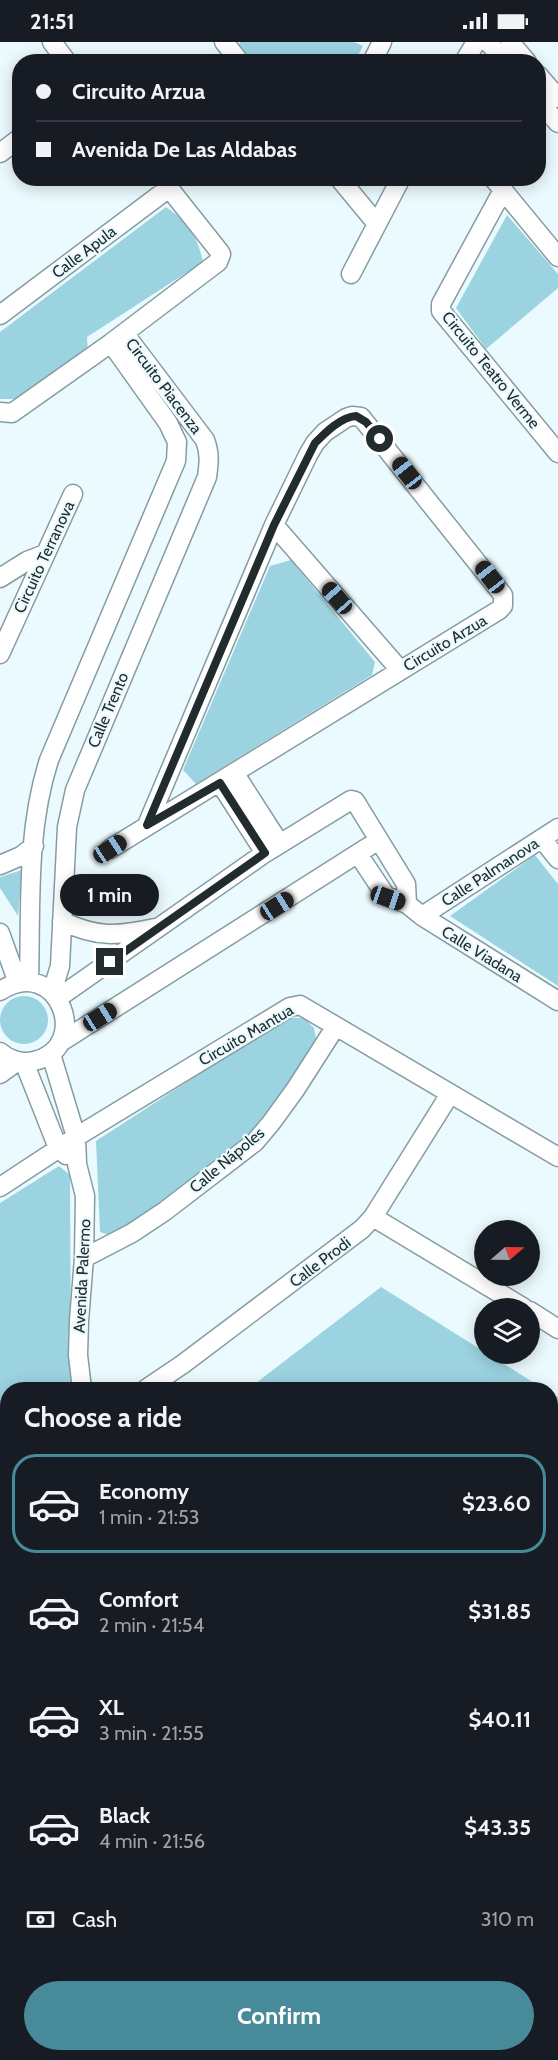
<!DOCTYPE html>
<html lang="en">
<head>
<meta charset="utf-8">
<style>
	:root { --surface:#171b24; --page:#20242c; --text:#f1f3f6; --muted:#9ea1a6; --line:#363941; --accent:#478a9a }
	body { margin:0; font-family:Cabin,sans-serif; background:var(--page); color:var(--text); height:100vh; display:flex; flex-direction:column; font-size:22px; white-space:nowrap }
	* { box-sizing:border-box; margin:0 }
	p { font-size:20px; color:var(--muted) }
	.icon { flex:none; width:33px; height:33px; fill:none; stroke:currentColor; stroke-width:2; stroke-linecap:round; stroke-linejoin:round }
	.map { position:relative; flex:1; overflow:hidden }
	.side { position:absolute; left:0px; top:1340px; width:558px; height:680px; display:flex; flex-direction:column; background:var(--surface); border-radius:24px 24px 0 0; box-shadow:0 3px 15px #0003 }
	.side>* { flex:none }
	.hud { position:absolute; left:12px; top:12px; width:534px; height:132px; border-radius:24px; box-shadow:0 3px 15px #0003; display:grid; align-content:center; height:132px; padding:0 24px; background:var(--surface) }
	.needle { width:39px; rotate:70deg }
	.buttons { position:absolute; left:474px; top:1178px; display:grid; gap:12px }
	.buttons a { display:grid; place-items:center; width:66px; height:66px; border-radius:50%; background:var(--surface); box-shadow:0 3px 15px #0003; font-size:30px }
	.end { position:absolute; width:27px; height:27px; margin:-14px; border:8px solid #222c2e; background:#fff; box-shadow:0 0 0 3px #fff }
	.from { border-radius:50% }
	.bubble { position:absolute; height:42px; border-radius:21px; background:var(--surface); box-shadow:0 3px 15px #0003; font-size:20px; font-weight:800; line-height:42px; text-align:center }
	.car { position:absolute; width:18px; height:36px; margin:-18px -9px; border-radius:8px; box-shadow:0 0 4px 2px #0007; background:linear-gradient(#222 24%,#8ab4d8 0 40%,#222 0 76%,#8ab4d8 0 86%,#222 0) }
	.hud b { display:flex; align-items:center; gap:21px; height:57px; font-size:22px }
	.hud b+b { border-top:2px solid var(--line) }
	.hud i { width:15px; height:15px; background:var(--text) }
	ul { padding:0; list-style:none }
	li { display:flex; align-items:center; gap:18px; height:99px; margin:0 12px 9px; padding:0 12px; border:3px solid transparent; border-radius:24px }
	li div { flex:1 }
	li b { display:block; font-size:22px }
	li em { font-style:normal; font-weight:800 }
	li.current { border-color:var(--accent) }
	li>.icon { width:54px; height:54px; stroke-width:1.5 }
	h2 { padding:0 24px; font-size:27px; line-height:72px }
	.pay { display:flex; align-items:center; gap:15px; height:66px; padding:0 24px; font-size:22px }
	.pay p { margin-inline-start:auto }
	.primary-button { display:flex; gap:12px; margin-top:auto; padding:12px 24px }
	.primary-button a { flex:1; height:69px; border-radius:36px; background:var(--accent); color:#fff; font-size:24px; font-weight:800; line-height:69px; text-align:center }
	.status { display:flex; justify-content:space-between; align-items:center; height:42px; padding:0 30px; background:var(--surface); direction:ltr }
	.status svg { height:16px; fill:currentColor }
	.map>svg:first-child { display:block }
	.green { fill:#9cd3e1 }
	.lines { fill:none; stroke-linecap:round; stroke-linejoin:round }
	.minor-casing { stroke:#859ca2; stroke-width:21 }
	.tertiary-casing { stroke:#859ca2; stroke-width:26 }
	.minor { stroke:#fff; stroke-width:18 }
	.tertiary { stroke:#fff; stroke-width:22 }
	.route { stroke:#222c2e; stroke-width:8 }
	.labels { text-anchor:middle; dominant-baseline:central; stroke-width:4.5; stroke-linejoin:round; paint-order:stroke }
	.street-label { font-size:16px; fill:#222c2e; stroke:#ebfafe }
</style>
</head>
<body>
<div class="status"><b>21:51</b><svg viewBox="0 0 49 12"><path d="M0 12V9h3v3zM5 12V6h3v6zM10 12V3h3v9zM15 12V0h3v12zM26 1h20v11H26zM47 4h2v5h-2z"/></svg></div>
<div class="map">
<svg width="558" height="2018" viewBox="0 0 558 2018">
	<rect width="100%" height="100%" fill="#ebfafe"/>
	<path class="green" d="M240,0H354L363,4L355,19L253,20L239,2Z
		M166,165C189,181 197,193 203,220L87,295L88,312L14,357H0V290Z
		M507,173L558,232V246L486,307L456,266Z
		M291,518L375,620L372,633L196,742L183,728L270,524Z
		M535,813L558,842V944L450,874Z
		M22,828L18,874L0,846V835Z
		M0 978a24 24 0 1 1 48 0a24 24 0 1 1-48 0Z
		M291,976H304L314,986L317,1001L251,1095L113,1194L100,1190L96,1099L273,984Z
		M59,1124L70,1133L71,1347H8L7,1377L0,1368V1161Z
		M381,1245L544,1347H248Z
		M551,1351L558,1355V2018H400L392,2012H550Z"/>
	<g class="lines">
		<defs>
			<path id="minor" d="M52,0L67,20
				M224,0L240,20
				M488,0L505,20
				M510,0L527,20
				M372,20L382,0
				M464,20L476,0
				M538,33L558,56
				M538,59L558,81
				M0,111L20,96
				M339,136L377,182
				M493,136L558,215
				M503,148L441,262V269L558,411
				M351,232L401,136
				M0,273L169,146
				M0,370L12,371L111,301L218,220L221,212L219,209L161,136
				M274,483L400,628
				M0,536L27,519L45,512
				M0,612L73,452
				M235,732L280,802
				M220,741L265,811
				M542,797L558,817
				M110,807L499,568L503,564V553L361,375L352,374L346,376L325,390L315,401L308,413L274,483L147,783
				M358,812L386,854L407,862L422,874L558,959
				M0,823L21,814L34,804
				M422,874L558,786
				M62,879C97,896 118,894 155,886
				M0,891L18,941
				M29,940C31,866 26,789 49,718L176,419L177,400L168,381L111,301
				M0,949C59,911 93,1006 34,1019C22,1022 9,1018 0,1010
				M52,950L60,924L67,785L75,748L207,435C209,421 210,411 205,398L124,291
				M58,956L265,811L351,758L355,759L406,842L407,862
				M61,1000L379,798
				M51,1012L76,1095L77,1122L85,1154L84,1216L79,1279L78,1313L82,1347
				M24,1020L58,1106L66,1113
				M0,1032L18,1019
				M0,1145L76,1095L290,965L300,963L558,1115
				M373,1175L524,1266
				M84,1216L132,1191L165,1169L255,1100L271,1081L295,1048L336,984
				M530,1269L558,1287
				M146,1347L183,1322L362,1187L373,1175L450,1052
				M0,1385L8,1394"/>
			<path id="tertiary" d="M0,1524L8,1534
				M0,1706L8,1716
				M227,2012L232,2018
				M376,2012L382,2018"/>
		</defs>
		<use href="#minor" class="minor-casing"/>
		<use href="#tertiary" class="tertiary-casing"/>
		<use href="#minor" class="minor"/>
		<use href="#tertiary" class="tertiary"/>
	</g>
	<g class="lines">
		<path class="route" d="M110,920L265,811L220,741L147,783L274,483L315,401C326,390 341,375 356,374L366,380L380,397"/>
	</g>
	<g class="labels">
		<g class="street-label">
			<text transform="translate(84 210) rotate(-37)">Calle Apula</text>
			<text transform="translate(491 328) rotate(51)">Circuito Teatro Verme</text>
			<text transform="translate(164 344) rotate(53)">Circuito Piacenza</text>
			<text transform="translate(44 515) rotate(-65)">Circuito Terranova</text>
			<text transform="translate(445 601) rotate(-31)">Circuito Arzua</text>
			<text transform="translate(108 668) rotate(-67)">Calle Trento</text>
			<text transform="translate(490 830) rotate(-33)">Calle Palmanova</text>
			<text transform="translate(482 912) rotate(32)">Calle Viadana</text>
			<text transform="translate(246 993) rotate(-30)">Circuito Mantua</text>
			<text transform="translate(227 1118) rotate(-40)">Calle Nápoles</text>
			<text transform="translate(320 1220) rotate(-37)">Calle Prodi</text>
			<text transform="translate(82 1234) rotate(-87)">Avenida Palermo</text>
		</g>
	</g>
</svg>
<div class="buttons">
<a><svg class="needle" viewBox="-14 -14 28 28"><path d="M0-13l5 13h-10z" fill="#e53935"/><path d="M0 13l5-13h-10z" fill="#9ea1a6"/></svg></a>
<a><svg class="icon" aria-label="layers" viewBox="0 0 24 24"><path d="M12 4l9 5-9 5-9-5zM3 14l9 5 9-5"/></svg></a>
</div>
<i class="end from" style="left:380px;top:397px"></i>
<i class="end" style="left:110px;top:920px"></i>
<div class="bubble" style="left:60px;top:832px;width:99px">1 min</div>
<i class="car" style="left:407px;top:431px;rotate:322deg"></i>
<i class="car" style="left:490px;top:535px;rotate:322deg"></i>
<i class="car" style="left:337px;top:556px;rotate:319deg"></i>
<i class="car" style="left:110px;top:807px;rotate:57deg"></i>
<i class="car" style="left:388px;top:856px;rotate:109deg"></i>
<i class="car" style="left:277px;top:864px;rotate:58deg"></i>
<i class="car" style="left:100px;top:975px;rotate:58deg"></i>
<div class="hud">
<b><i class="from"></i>Circuito Arzua</b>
<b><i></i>Avenida De Las Aldabas</b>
</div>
<section class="side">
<h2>Choose a ride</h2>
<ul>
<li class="current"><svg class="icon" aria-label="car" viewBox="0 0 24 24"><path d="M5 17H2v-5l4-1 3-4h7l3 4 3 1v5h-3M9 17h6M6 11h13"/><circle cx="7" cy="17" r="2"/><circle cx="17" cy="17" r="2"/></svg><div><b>Economy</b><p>1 min · 21:53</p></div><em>$23.60</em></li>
<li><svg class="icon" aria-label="car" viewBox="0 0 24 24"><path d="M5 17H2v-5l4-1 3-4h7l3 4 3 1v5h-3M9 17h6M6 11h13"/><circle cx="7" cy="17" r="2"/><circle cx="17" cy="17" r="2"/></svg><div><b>Comfort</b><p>2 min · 21:54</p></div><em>$31.85</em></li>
<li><svg class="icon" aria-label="car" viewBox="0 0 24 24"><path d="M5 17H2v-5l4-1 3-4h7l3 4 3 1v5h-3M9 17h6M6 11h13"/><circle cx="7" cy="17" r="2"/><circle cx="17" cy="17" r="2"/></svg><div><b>XL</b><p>3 min · 21:55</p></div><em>$40.11</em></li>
<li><svg class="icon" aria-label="car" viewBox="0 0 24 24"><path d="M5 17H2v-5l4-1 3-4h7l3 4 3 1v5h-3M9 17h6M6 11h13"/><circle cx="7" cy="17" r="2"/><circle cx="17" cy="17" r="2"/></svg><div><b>Black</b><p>4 min · 21:56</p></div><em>$43.35</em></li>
</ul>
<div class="pay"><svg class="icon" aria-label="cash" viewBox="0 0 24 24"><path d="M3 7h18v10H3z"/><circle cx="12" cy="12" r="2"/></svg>Cash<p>310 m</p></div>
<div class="primary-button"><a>Confirm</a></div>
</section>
</div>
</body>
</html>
